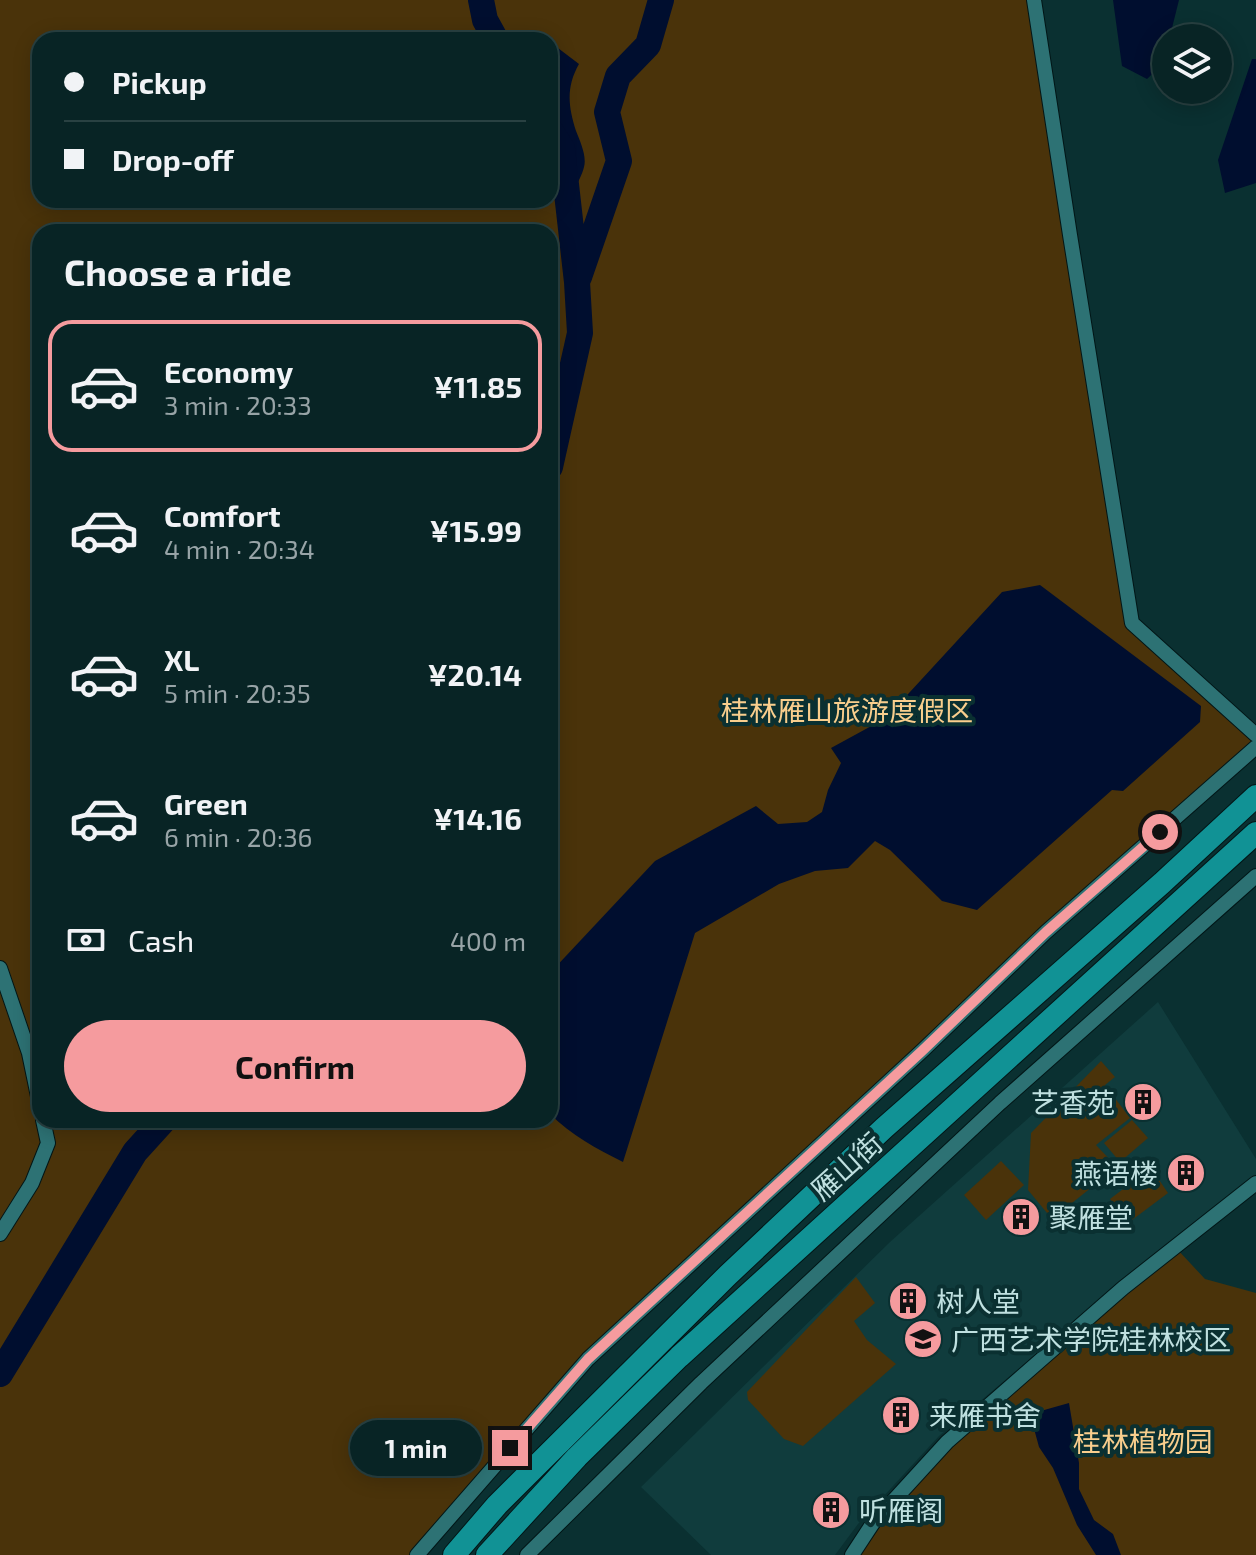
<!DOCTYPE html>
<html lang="en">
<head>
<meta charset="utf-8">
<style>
	:root { --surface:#082425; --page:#163032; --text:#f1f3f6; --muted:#98a4a7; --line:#294142; --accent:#f59b9e }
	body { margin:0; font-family:"Exo 2","Noto Sans SC",sans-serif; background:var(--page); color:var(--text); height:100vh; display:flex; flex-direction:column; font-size:30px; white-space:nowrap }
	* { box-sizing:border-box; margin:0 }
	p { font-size:26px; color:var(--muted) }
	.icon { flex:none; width:44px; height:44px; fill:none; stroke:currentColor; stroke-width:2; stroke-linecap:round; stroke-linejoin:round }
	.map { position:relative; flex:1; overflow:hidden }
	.details { position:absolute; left:32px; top:224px; width:526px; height:904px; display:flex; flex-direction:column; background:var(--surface); border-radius:24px; box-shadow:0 4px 20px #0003,0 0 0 2px var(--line) }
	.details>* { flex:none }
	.banner { position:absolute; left:32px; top:32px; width:526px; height:176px; border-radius:24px; box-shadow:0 4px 20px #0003,0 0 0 2px var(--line); display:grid; align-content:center; height:176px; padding:0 32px; background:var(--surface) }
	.tools { position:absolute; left:1152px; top:24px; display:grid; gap:16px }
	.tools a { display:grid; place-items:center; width:80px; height:80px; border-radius:50%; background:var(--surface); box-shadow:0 4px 20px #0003,0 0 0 2px var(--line); font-size:40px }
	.end { position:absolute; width:36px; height:36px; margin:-18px; border:10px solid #f59b9e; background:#111; box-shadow:0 0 0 4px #111 }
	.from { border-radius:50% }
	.bubble { position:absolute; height:56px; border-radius:28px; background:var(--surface); box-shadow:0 4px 20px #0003,0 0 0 2px var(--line); font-size:26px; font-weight:700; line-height:56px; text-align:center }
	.banner b { display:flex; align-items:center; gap:28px; height:76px; font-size:30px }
	.banner b+b { border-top:2px solid var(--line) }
	.banner i { width:20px; height:20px; background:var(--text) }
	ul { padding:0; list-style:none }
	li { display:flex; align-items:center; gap:24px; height:132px; margin:0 16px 12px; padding:0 16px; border:4px solid transparent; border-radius:24px }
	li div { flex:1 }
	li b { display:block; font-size:30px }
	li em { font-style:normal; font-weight:700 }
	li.current { border-color:var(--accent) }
	li>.icon { width:72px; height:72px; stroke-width:1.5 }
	h2 { padding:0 32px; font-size:36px; line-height:96px }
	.pay { display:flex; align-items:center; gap:20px; height:88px; padding:0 32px; font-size:30px }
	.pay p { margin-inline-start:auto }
	.cta { display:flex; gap:16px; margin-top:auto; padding:16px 32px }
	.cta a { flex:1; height:92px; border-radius:48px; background:var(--accent); color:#111; font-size:32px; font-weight:700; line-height:92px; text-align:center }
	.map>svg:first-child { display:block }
	.built { fill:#103c3d }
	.green { fill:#4a330a; fill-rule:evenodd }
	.water { fill:#000e2f }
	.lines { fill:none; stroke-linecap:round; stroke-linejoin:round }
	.river { stroke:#000e2f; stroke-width:26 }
	.minor-casing { stroke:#021617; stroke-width:16 }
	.highway-casing { stroke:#021617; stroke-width:24 }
	.minor { stroke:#2d7274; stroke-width:14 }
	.highway { stroke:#119295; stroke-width:22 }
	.route { stroke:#f59b9e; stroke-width:10 }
	.labels { text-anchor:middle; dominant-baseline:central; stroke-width:8; stroke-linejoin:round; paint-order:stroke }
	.park-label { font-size:28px; fill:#f9ce8d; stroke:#0a3031 }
	.poi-label { font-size:28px; fill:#bfe0e0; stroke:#0a3031; text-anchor:start }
	.street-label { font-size:28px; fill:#bfe0e0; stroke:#0a3031 }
</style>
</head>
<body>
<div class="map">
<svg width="1256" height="1555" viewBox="0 0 1256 1555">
	<rect width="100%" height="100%" fill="#0a3031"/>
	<path class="built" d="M1158,1002L1256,1159V1175L1170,1241L939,1436L858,1524L835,1555H711L641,1487L890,1242Z"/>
	<path class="green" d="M0,0H1034L1132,623L1256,735V747L588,1359L417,1555H0ZM40,40H550V200H40ZM40,232H550V1120H40Z
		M1101,1061L1115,1077L1105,1085L1130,1118L1096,1145L1117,1167L1052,1219L1028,1190L1031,1133Z
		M1132,1120L1148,1138L1120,1162L1104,1143Z
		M1001,1161L1024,1185L986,1220L964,1195Z
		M1151,1168L1168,1193L1128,1223L1110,1199Z
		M1177,1249L1205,1279L1256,1293V1555H858L865,1548L892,1510L941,1455Z
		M856,1277L875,1303L854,1321L867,1340L896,1364L803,1446L784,1439L748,1400L747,1392Z"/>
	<path class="water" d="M1113,0H1179L1170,36L1166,38C1166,54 1159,69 1147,79L1122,66Z
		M550,42L579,64C566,87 568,106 576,131C580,141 587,156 584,167C581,180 567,201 561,213L550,172Z
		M1252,59H1256V183L1225,193L1218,160Z
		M1040,585L1201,706L1200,722L1123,791L1112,790L977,910L942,901L890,850L875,841L848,868L815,871L779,884L695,933L623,1162C597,1149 571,1135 550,1114V973L655,861L756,806L778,824L807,822L822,812L828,790L841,763L831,748L886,718L1002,592Z
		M1069,1403L1079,1463V1489L1094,1520L1113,1534L1121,1555H1096L1077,1525L1053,1468L1039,1447L1030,1414Z"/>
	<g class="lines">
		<path class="river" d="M481,0L485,20L496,40
			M550,130L562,149L577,282L580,333L550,467
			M579,277L619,161L607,112L618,76L648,45L661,0
			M0,1374L135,1152L164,1120"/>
		<defs>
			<path id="minor" d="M1034,0L1070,235L1132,623L1256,735
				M0,968L29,1053L40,1106
				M0,1234L32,1183L48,1143L43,1120
				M417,1555L588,1359L922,1051L1046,932L1256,747
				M527,1555L701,1383L1000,1103L1256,876
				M852,1555L873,1523L947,1442L1123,1288L1256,1183"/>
			<path id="highway" d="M454,1555L497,1505L728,1275L884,1128L1162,883L1256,796
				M487,1555L577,1457L679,1357L1256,833"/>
		</defs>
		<use href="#minor" class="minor-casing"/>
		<use href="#highway" class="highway-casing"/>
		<use href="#minor" class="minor"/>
		<use href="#highway" class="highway"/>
	</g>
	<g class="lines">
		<path class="route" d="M510,1448L588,1359L922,1051L1046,932L1160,832"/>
	</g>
	<defs>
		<symbol id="building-disc" viewBox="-11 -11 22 22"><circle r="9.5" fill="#f59b9e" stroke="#0a3031"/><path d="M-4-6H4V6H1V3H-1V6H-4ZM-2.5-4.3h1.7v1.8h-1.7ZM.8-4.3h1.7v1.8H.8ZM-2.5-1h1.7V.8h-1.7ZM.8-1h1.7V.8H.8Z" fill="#111"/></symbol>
		<symbol id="university-disc" viewBox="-11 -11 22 22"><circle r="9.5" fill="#f59b9e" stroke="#0a3031"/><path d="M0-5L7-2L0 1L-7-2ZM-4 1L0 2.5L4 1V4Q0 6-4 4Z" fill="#111"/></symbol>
	</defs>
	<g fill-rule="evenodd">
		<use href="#building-disc" x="1121" y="1080" width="44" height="44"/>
		<use href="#building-disc" x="1164" y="1151" width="44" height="44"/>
		<use href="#building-disc" x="999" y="1195" width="44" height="44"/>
		<use href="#building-disc" x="886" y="1279" width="44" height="44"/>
		<use href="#university-disc" x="901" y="1317" width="44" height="44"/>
		<use href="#building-disc" x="879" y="1393" width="44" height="44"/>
		<use href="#building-disc" x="809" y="1488" width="44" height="44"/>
	</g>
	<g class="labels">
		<g class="park-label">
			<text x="847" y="710">桂林雁山旅游度假区</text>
			<text x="1143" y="1441">桂林植物园</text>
		</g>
		<g class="poi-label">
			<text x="1115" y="1102" text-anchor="end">艺香苑</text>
			<text x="1158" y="1173" text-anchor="end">燕语楼</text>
			<text x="1049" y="1217">聚雁堂</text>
			<text x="936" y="1301">树人堂</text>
			<text x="951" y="1339">广西艺术学院桂林校区</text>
			<text x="929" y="1415">来雁书舍</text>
			<text x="859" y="1510">听雁阁</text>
		</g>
		<g class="street-label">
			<text transform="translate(846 1166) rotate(-42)">雁山街</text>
		</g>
	</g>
</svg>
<div class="tools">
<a><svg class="icon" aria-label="layers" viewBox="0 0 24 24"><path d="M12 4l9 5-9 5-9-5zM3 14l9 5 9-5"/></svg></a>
</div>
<i class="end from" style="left:1160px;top:832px"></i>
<i class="end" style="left:510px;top:1448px"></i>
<div class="bubble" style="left:350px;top:1420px;width:132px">1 min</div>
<div class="banner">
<b><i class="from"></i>Pickup</b>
<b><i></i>Drop-off</b>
</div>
<section class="details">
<h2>Choose a ride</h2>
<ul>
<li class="current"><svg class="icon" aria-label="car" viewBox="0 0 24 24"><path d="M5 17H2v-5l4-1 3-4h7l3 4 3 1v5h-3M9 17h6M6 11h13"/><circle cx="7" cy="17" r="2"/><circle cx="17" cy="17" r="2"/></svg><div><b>Economy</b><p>3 min · 20:33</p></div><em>¥11.85</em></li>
<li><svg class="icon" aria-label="car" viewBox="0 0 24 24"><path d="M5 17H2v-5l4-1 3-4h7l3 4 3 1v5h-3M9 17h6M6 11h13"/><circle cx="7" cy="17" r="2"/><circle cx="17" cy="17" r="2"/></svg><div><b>Comfort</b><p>4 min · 20:34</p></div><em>¥15.99</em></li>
<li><svg class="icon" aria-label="car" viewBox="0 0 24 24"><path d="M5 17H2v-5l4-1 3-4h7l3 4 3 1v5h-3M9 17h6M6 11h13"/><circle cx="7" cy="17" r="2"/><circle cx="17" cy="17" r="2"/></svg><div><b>XL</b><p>5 min · 20:35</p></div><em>¥20.14</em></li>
<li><svg class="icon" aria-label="car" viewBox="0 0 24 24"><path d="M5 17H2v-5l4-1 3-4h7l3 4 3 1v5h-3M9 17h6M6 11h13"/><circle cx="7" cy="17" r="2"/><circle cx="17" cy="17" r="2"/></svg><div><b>Green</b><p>6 min · 20:36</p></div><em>¥14.16</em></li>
</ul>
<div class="pay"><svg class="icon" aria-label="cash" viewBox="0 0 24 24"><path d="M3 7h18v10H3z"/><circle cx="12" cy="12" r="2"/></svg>Cash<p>400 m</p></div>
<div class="cta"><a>Confirm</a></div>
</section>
</div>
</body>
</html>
